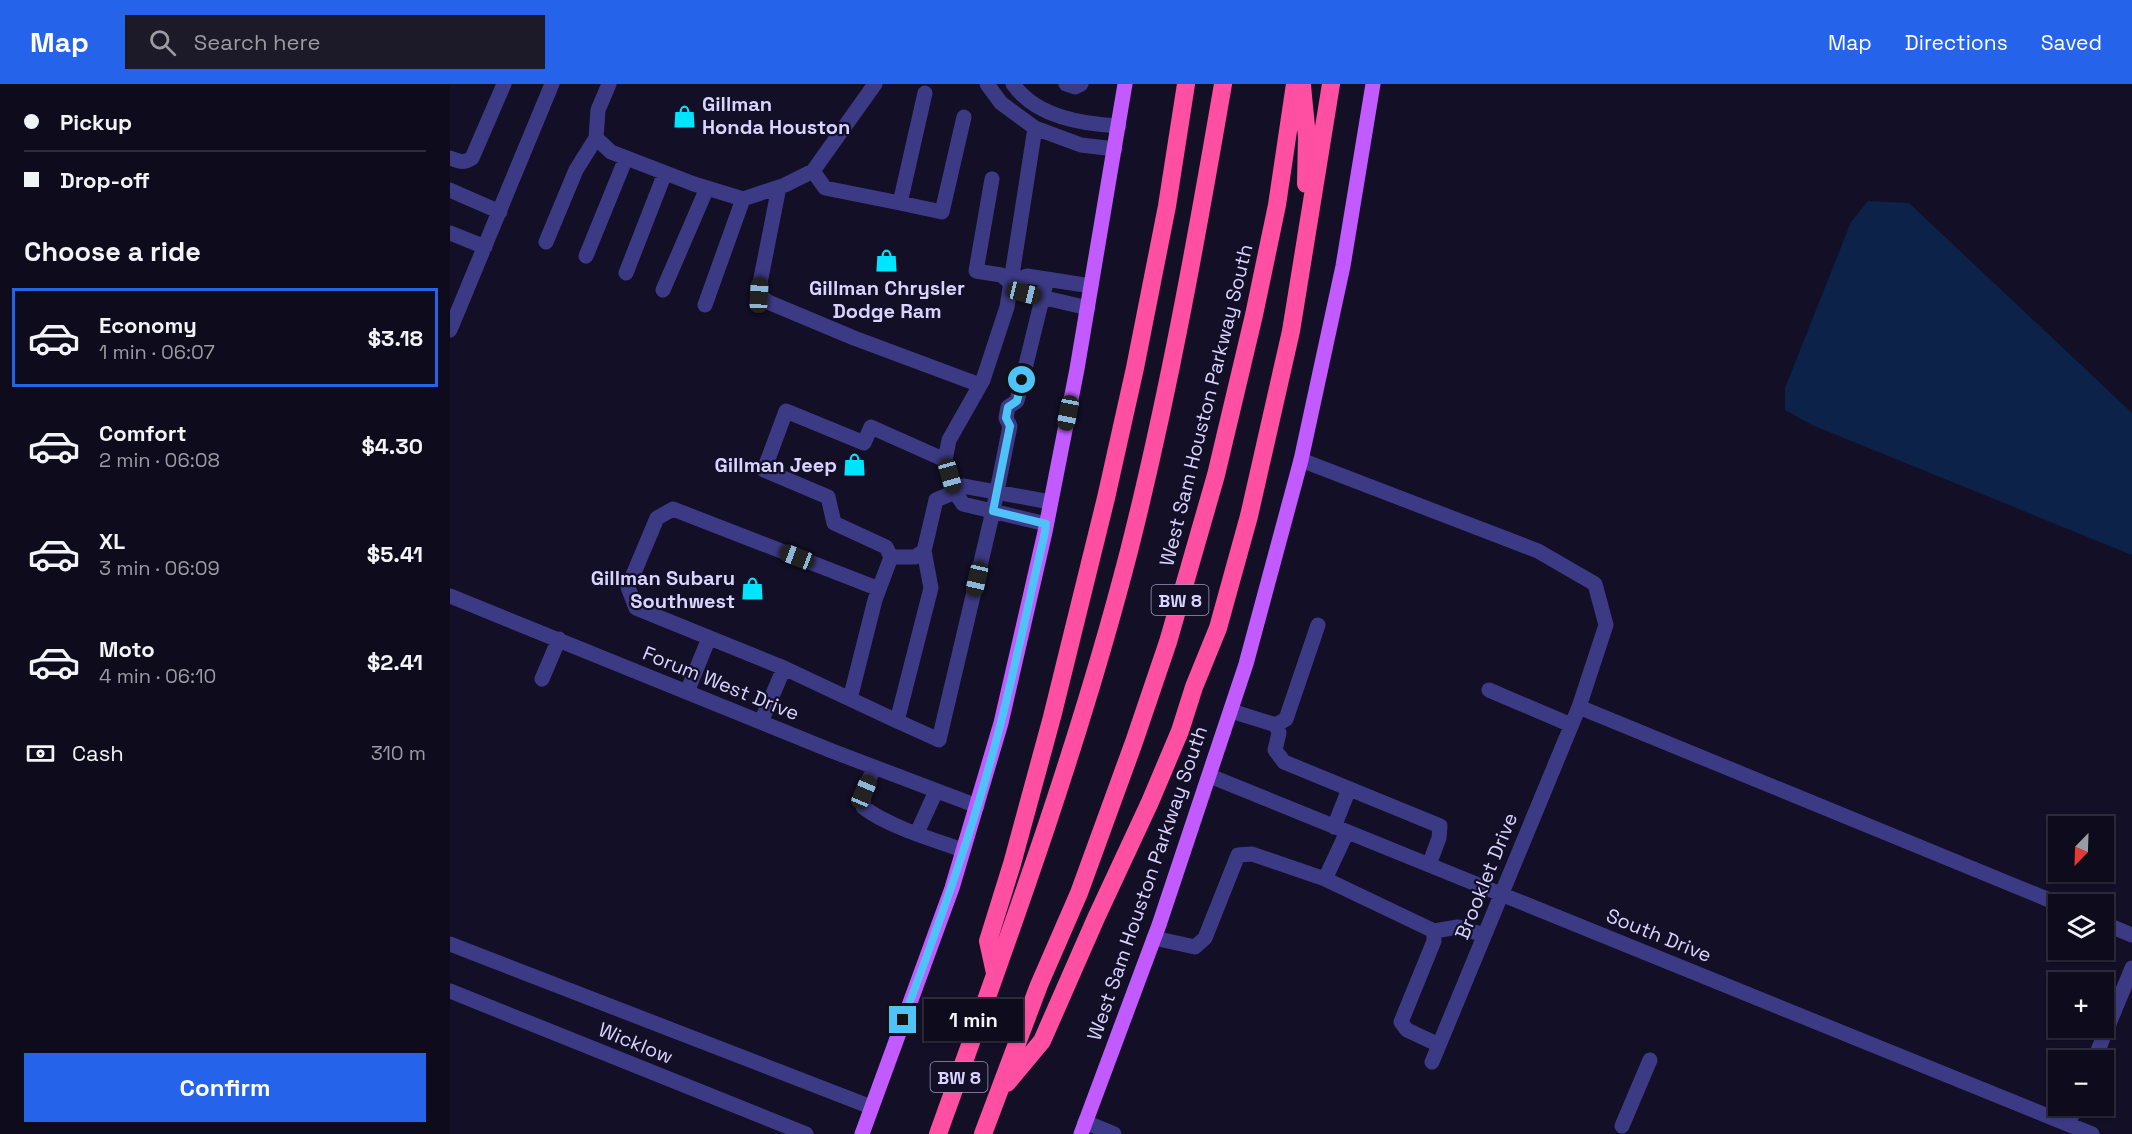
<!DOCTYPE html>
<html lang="en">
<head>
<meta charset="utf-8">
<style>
	:root { --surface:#0e0b1c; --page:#1c1929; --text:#f1f3f6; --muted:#9b9ba3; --line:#2e2b3b; --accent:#2563eb }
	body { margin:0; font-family:"Space Grotesk",sans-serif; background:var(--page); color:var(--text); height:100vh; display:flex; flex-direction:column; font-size:22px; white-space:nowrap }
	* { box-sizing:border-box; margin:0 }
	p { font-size:20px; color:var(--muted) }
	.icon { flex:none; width:33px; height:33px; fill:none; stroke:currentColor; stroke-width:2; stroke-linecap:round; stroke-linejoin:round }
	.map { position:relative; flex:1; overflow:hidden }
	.sheet { display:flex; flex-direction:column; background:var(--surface); width:450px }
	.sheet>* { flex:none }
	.banner { display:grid; align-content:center; height:132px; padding:0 24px; background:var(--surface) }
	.needle { width:39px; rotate:203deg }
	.controls { position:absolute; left:1598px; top:732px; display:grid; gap:12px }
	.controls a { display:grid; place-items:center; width:66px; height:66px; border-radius:0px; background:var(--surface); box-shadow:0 2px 4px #0004,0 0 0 2px var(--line); font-size:30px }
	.end { position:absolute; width:27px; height:27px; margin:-14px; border:8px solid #4fc3f7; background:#111; box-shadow:0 0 0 3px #111 }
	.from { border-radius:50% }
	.bubble { position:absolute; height:42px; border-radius:0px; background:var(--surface); box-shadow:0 2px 4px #0004,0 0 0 2px var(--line); font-size:20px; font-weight:600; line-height:42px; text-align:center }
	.car { position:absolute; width:18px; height:36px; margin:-18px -9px; border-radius:8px; box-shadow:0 0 4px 2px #0007; background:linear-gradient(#222 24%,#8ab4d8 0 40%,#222 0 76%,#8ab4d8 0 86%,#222 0) }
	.banner b { display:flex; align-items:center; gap:21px; height:57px; font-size:22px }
	.banner b+b { border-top:2px solid var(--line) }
	.banner i { width:15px; height:15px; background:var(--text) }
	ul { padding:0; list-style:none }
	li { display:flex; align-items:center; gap:18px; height:99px; margin:0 12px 9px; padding:0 12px; border:3px solid transparent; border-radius:0px }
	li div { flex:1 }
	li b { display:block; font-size:22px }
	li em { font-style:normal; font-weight:600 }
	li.on { border-color:var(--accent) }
	li>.icon { width:54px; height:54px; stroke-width:1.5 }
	h2 { padding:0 24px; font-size:27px; line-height:72px }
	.pay { display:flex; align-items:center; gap:15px; height:66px; padding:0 24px; font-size:22px }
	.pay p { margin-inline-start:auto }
	.cta { display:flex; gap:12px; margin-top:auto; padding:12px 24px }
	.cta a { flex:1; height:69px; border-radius:0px; background:var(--accent); color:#fff; font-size:24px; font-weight:600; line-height:69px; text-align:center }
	header { display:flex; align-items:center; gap:36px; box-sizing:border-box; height:84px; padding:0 30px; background:var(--accent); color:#fff }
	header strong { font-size:28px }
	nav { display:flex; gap:33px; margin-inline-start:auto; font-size:21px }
	.search { width:420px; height:54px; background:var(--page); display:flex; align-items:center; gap:15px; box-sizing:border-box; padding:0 21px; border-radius:0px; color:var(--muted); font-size:22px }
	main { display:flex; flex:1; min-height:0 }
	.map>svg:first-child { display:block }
	.water { fill:#0c2248 }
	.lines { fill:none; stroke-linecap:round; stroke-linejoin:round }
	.minor { stroke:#3d3a85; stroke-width:15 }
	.major { stroke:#c25bff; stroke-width:15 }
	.highway { stroke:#ff4fa3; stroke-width:18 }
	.route { stroke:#4fc3f7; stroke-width:8 }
	.labels { text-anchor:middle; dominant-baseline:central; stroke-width:4.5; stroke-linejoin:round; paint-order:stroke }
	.shield { fill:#130f26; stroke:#9e99be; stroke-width:1.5 }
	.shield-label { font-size:18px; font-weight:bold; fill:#d9d4ff }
	.poi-label { font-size:20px; font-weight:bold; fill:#d9d4ff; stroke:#130f26; text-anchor:end }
	.street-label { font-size:20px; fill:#d9d4ff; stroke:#130f26 }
</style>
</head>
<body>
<header>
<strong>Map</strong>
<div class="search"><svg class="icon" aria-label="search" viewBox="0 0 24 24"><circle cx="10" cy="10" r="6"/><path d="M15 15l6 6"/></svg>Search here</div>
<nav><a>Map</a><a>Directions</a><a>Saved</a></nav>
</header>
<main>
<section class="sheet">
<div class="banner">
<b><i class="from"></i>Pickup</b>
<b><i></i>Drop-off</b>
</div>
<h2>Choose a ride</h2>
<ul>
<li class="on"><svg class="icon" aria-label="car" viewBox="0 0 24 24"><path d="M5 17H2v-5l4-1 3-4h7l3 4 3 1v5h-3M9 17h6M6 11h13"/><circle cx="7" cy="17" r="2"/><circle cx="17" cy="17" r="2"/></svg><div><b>Economy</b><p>1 min · 06:07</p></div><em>$3.18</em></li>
<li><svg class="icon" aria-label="car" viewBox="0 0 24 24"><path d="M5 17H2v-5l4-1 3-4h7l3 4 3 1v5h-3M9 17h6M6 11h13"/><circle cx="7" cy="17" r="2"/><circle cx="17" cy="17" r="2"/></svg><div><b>Comfort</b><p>2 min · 06:08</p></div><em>$4.30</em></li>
<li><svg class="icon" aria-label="car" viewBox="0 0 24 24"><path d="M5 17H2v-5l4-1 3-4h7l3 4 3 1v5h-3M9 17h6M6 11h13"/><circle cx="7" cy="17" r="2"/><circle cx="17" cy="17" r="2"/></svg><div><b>XL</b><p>3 min · 06:09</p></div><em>$5.41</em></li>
<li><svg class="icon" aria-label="car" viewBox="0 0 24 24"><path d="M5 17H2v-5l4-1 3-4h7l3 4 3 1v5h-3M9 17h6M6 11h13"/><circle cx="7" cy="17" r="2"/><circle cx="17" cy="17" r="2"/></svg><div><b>Moto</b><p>4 min · 06:10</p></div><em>$2.41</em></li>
</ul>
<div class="pay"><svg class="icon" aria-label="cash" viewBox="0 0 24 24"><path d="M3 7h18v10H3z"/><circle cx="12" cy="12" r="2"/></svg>Cash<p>310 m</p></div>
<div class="cta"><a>Confirm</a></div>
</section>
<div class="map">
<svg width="1682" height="1050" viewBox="0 0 1682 1050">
	<rect width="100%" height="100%" fill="#130f26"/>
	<path class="water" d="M1418,117L1459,119L1682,329V471L1362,341L1335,326V304L1401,138Z"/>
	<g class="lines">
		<path class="minor" d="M159,0L148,26L146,54L161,68L244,100L293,115L335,101L363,87L425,0
			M537,0L551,19L585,44L631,61L665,65
			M563,0C586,33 632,40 669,42
			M616,0L625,3L631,0
			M585,44L557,223L533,296L499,356L495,376L505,408L513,420L596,440
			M0,74C9,77 13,80 22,74L54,0
			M363,87L375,104L450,119L475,9
			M542,95L526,187L551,191L574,209L638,224
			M329,103L310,199L309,211L318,218L404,254L530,301
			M0,106L50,128
			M450,119L492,128L514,33
			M0,149L35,163
			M96,158L126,86L146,54
			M136,172L176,74
			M176,189L215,89
			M562,198L577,192L641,202
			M213,206L257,104
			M255,221L293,115
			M0,246L102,0
			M851,376L1088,467L1145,500L1156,541L1129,623L982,978
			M474,467L481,504L447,637L489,656L543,427L560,342L556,334L558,323L567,317L597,195
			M441,473L436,463L384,439L378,413L314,386L336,327L414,359L421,343L495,376
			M429,505L223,425L207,434L178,503L186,524L334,584L400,615L425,516L441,473H465L474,467L486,416L505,408L513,402L600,418
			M0,512L382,667L527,722
			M92,595L109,555
			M1039,606L1121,641
			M237,608L259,554
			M400,615L447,637
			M1129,623L1609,820
			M781,627L826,641L829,649L825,666L834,678L990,742L989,754L979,781
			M311,638L334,584
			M826,641L836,635L868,541
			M424,683L414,708L413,723C437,742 484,756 513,766
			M760,692L1642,1050
			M884,743L899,705
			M467,749L486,707
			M875,795L984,847V857L951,938L957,946L989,961
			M1653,839L1682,851
			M984,847L1008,843L1034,851
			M704,854L745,863L755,854L788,771L802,770L875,795L897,748
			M0,860L421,1023
			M0,907L356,1050
			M1644,976L1682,884
			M635,1038L664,1050
			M1618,1040L1626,1022
			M1172,1042L1200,976"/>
		<path class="major" d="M412,1050L502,804L551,639L595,448L627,285L675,0
			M631,1050L709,841L796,580L851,376L893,182L923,0"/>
		<path class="highway" d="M852,2L857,53L856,100
			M545,889L538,857L562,780L602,633L656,414L685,284L717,122L736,0
			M557,999L592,957L646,834L700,718L730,647L744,603L768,544L799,432L841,247L881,0
			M488,1050C557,858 628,665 679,467C718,313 746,157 773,0
			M533,1050L589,901L629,809L684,658L718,558L766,391L804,231L827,121L845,0"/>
	</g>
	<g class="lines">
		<path class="route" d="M453,936C490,838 525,740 551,638C567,575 580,511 595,448L596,440L543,427L560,342L556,334L558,323L567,317L572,296"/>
	</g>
	<defs>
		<symbol id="shop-bare" viewBox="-9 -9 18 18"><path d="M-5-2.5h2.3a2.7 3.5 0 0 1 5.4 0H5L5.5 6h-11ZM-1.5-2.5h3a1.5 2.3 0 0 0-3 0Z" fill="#00e5ff" stroke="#130f26" stroke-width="2.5" paint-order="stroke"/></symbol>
	</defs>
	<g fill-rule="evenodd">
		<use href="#shop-bare" x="218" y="16" width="33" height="33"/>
		<use href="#shop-bare" x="420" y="160" width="33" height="33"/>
		<use href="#shop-bare" x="388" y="364" width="33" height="33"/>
		<use href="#shop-bare" x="286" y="488" width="33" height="33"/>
	</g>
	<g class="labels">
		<g class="shield">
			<rect x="701.5" y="501" width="57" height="30" rx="4.5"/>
			<rect x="480.5" y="978" width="57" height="30" rx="4.5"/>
		</g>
		<g class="shield-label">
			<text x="730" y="516">BW 8</text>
			<text x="509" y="993">BW 8</text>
		</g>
		<g class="poi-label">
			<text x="252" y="20" text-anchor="start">Gillman<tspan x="252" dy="23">Honda Houston</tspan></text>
			<text x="437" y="204" text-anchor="middle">Gillman Chrysler<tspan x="437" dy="23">Dodge Ram</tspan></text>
			<text x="387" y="381">Gillman Jeep</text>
			<text x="285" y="494">Gillman Subaru<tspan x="285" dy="23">Southwest</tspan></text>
		</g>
		<g class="street-label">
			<text transform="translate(756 321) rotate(-76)">West Sam Houston Parkway South</text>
			<text transform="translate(271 599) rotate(22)">Forum West Drive</text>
			<text transform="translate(1036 792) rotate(-68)">Brooklet Drive</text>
			<text transform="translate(697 799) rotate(-71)">West Sam Houston Parkway South</text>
			<text transform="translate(1209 851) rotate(22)">South Drive</text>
			<text transform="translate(186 959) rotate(22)">Wicklow</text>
		</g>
	</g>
</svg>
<div class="controls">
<a><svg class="needle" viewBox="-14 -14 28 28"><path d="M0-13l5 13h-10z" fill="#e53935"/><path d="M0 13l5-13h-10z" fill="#9b9ba3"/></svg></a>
<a><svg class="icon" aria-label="layers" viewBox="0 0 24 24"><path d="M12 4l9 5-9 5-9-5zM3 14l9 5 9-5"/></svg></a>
<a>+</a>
<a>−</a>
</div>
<i class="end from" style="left:572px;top:296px"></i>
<i class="end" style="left:453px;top:936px"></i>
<div class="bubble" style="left:474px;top:915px;width:99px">1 min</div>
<i class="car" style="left:574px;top:209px;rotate:104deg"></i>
<i class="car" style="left:309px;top:211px;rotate:3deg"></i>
<i class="car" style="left:618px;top:329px;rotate:191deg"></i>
<i class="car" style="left:500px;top:392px;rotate:164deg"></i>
<i class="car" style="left:347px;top:473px;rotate:291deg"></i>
<i class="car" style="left:527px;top:495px;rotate:193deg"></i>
<i class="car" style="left:414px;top:708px;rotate:23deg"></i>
</div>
</main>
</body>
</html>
